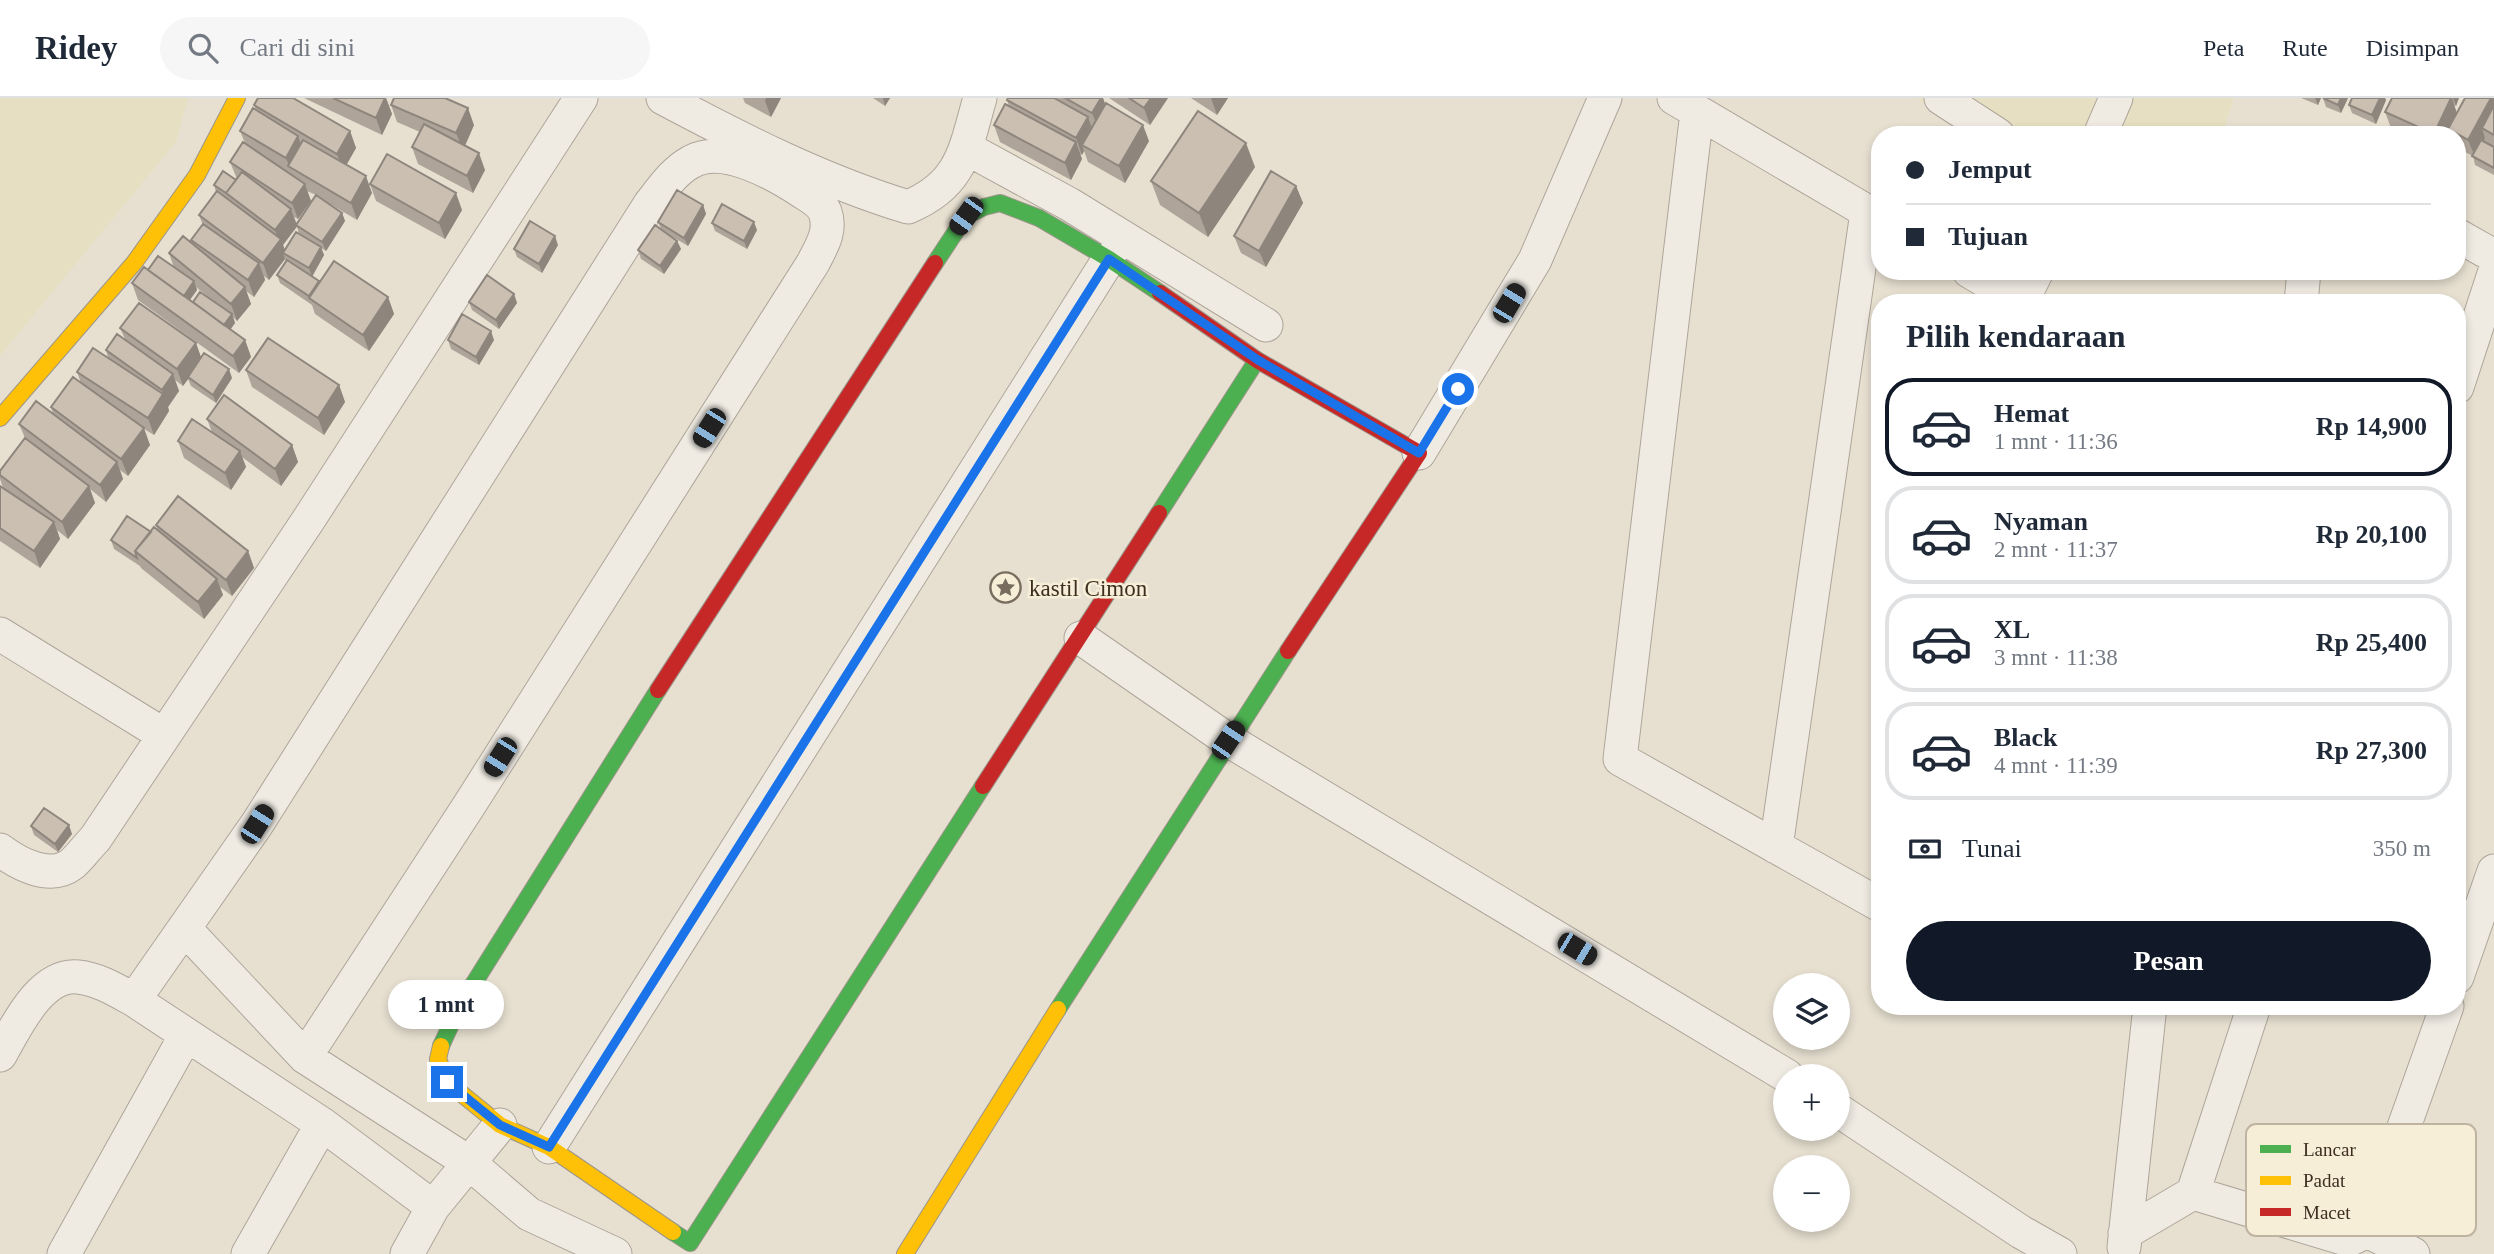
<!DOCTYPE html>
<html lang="id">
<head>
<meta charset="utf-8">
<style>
	:root { --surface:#fff; --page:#f6f6f7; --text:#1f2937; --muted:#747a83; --line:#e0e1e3; --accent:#111827 }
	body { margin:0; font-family:"Times New Roman",serif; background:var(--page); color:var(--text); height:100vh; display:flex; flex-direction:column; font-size:26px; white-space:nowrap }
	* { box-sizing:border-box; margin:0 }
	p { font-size:23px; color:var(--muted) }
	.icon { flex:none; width:38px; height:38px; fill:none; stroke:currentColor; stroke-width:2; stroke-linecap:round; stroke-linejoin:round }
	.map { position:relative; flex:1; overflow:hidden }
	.panel { position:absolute; left:1871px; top:196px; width:595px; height:721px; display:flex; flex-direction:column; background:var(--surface); border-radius:28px; box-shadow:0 4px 10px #0003 }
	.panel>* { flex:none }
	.guide { position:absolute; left:1871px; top:28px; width:595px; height:154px; border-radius:28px; box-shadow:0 4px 10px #0003; display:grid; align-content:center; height:154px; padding:0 35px; background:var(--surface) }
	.fabs { position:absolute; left:1773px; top:875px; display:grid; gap:14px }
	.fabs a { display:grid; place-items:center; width:77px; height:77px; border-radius:50%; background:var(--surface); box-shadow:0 4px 10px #0003; font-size:35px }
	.end { position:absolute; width:32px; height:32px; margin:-16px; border:9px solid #1a73e8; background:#fff; box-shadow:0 0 0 4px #fff }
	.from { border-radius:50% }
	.bubble { position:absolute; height:49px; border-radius:24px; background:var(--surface); box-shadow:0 4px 10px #0003; font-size:23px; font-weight:700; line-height:49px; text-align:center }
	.car { position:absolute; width:21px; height:42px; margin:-21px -10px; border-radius:9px; box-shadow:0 0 5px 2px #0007; background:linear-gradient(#222 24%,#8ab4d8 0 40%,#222 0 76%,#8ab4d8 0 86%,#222 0) }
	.guide b { display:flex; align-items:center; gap:24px; height:66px; font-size:26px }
	.guide b+b { border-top:2px solid var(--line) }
	.guide i { width:18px; height:18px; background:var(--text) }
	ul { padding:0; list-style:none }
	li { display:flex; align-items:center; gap:21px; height:98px; margin:0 14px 10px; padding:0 21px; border:4px solid var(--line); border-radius:28px }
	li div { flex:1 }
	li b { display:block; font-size:26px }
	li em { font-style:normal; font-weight:700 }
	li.selected { border-color:var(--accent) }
	li>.icon { width:63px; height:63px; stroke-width:1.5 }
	h2 { padding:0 35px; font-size:32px; line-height:84px }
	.pay { display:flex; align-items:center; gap:18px; height:77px; padding:0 35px; font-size:26px }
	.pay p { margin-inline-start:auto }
	.primary-button { display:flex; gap:14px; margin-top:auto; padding:14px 35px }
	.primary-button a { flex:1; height:80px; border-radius:42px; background:var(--accent); color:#fff; font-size:28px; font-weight:700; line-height:80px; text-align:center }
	header { display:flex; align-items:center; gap:42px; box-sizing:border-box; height:98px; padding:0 35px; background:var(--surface); border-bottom:2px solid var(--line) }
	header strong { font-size:33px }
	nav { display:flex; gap:38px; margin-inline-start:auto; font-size:24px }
	.search { width:490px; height:63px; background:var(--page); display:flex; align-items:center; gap:18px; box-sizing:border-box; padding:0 24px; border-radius:38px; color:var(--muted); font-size:26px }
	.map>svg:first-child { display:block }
	.farmland { fill:#e6dfc2 }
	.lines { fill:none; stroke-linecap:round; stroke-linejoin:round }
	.street-casing { stroke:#ada599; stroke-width:35 }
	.fast-casing { stroke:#9c958a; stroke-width:18 }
	.slow-casing { stroke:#9c958a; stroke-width:18 }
	.jam-casing { stroke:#9c958a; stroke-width:18 }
	.street { stroke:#efebe3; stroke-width:33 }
	.fast { stroke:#4caf50; stroke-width:16 }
	.slow { stroke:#ffc107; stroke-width:16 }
	.jam { stroke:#c62828; stroke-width:16 }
	.wall { fill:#afa499; fill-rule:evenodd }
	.shaded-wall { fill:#8e867d }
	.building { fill:#cbbfb2; stroke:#8e867d; stroke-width:2 }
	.route { stroke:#1a73e8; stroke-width:9 }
	.labels { text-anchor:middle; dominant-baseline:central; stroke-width:5; stroke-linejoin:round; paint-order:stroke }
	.poi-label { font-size:23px; fill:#3d2e20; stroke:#f7eed8; text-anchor:start }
	.key { fill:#f7eed8; stroke:#bfb4a1; stroke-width:2 }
	.key-label { font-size:19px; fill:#3d2e20 }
</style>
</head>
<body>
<header>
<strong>Ridey</strong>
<div class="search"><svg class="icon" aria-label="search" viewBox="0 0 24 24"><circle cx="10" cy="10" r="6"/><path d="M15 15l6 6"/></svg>Cari di sini</div>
<nav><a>Peta</a><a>Rute</a><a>Disimpan</a></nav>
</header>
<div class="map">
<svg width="2494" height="1156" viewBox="0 0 2494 1156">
	<rect width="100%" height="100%" fill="#e7e0d1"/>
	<path class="farmland" d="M0,0H188L176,44L0,258Z
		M1917,0H2234L2222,37H1968Z"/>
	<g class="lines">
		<defs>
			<path id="street" d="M663,0C742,42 822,83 908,109C963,86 965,51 980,0
				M1674,0L1880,121
				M1941,0L1998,37
				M1697,14L1620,661L1880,807
				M2100,37L2116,0
				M966,50L1069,106L1266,227
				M2457,137L2494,158
				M1969,173L2023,205
				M2021,205L2037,173
				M2301,205L2304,173
				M2457,289L2494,176
				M1419,355L1535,162L1605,0
				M0,536L164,637
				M1081,540L1228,642L1787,978
				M1776,749L1867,114
				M0,752C19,766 50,783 72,766C80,759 87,749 95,741L309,421L581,0
				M185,831L305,959L468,1064L529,1116L615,1156
				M2457,879L2494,773
				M134,902L257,726L650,106C662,91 674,73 691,64C723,46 775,76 801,93C810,99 821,104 825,114C832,133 821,149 813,165L470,706L305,959
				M0,957C15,931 40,875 78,879C98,881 116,892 134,902L322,1026L433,1109
				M1838,1012L2021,1134L2060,1156
				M549,1049L1109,161
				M2193,1095L2349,1142L2367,1133
				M2125,1135L2193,1095L2254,908
				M2124,1149L2150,908
				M64,1156L186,937
				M248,1156L322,1026
				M407,1156L433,1109L500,1027
				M2413,1156L2367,1133L2447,908"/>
			<path id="fast" d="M935,165L966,118L984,109L1000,105L1039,120L1109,161L1160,195
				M1159,415L1257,262
				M1058,911L1288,553
				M441,948L459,909L658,592
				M673,1134L690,1145L983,688"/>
			<path id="slow" d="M0,320L134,165L197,77L237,0
				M441,948L438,961L447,984L500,1027L549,1049L673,1134
				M905,1156L1058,911"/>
			<path id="jam" d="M1160,195L1257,262L1419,355L1288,553
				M658,592L935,165
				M983,688L1159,415"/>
		</defs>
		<use href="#street" class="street-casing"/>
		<use href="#fast" class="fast-casing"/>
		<use href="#slow" class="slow-casing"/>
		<use href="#jam" class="jam-casing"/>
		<use href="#street" class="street"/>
		<use href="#fast" class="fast"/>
		<use href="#slow" class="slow"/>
		<use href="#jam" class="jam"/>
	</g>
	<path class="wall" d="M304,0H386L392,16L382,37Z
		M743,0H781L771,19L745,5Z
		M873,0H890L885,8Z
		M1008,0H1103L1105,7L1149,43L1125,85L1088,64L1084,53L1082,57L1080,56L1082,61L1071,82L1000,44L994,27L1009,8L1007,2Z
		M1109,0H1168L1150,27Z
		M1191,0H1228L1217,17Z
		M2301,0H2321L2318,7Z
		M2323,0H2348L2341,15L2326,9Z
		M2352,0H2385L2386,2L2376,26L2352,15L2349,7Z
		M2392,0H2459L2456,8L2454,7L2457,15L2494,0V77L2475,67L2473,58L2457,50V37H2450L2449,34L2448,37H2386L2391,30L2385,14Z
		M254,7L350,33L356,50L346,67L372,95L357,122L320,100L342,115L345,123L326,153L321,150L324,157L312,178L319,185L388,199L394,216L369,253L315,216L312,207L280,185L277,177L286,164L285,161L269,182L264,178L265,182L254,199L246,193L251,206L237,223L233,219L235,225L230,231L245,242L251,259L239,275L138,202L132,185L148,172L174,170L169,155L193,147L191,142L203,127L199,117L216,94L214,87L236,82L237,81L230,64L245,45L240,33L256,12ZM307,93L316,97L297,126L294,119L298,121L311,103ZM297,129L299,136L309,142L285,152L283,147ZM196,189L211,201L193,204L190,202L197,192Z
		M391,7L474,27L465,48L485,72L473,95L418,66L412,49L420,34L397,24Z
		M1255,69L1208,139L1160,107L1151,83Z
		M370,86L462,112L445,141L376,103Z
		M1296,88L1303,105L1266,169L1241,155L1234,138Z
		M703,107L706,116L688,148L673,139L677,143L681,151L664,176L641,161L638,152L661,131L658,124Z
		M712,125L757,132L747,151L715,133Z
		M558,147L542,175L517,159L514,151Z
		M514,196L517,205L499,231L472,212L469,204Z
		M120,230L196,245L201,260L232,280L216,305L191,288L188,281L183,288L175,282L179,293L168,309L169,313L154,337L141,329L150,347L128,378L120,372L123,381L106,404L90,391L95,405L68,441L57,432L60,441L40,470L0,443V388L3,390L0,381V373L25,340L19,326L53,316L51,309L81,285L77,274L108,260L106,252L125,241Z
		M448,242H494L479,267L451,251Z
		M246,272L339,287L345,304L324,337L252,289Z
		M207,321L292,347L298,364L281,388L242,359L246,369L231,392L184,360L178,343L212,334Z
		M156,427L248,453L254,470L232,498L220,489L223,497L204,521L141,470L140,468L114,451L111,442L151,434L158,433Z
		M31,728L72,736L58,754L34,737Z"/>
	<path class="shaded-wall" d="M385,0H386L392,16L382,37L376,20Z
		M766,0H781L771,19L765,3Z
		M883,0H890L885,8Z
		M1101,0H1103L1108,14L1099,32L1092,15Z
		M1151,0H1168L1150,27L1144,10Z
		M1211,0H1228L1217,17Z
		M2315,0H2321L2318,7Z
		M2341,0H2348L2341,15L2338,7Z
		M2380,0H2385L2386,2L2376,26L2372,17Z
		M2451,0H2452L2457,16L2448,31L2449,34L2448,37H2434Z
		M2453,0H2459L2456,8Z
		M2491,0H2494V23L2482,30L2485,40L2475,59L2468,42Z
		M468,10L474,27L463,52L456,35Z
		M1088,19L1094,36L1082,47L1084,53L1082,57L1076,40Z
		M1143,27L1149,43L1125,85L1119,68Z
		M350,33L356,50L343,73L337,56Z
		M298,38L304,55L289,68L286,60Z
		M1076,44L1082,61L1071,82L1065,65Z
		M1246,45L1255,69L1208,139L1199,115Z
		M479,55L485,72L473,95L467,78Z
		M366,78L372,95L357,122L351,105Z
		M305,86L311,103L298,121L292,105Z
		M1296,88L1303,105L1266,169L1259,153Z
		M456,95L462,112L445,141L439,125Z
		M703,107L706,116L688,148L684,140Z
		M291,111L297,128L283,147L287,158L283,155L285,161L269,182L263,165L279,143L275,132Z
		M342,115L345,123L326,153L322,144Z
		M754,124L757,132L747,151L744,143Z
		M555,138L558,147L542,175L539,166Z
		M677,143L681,151L664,176L660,168Z
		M321,149L324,157L312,179L309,170Z
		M259,165L265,182L254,199L248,182Z
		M194,183L197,192L186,207L183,198Z
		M245,189L251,206L237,223L231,206Z
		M514,196L517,205L499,231L496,222Z
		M388,199L394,216L369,253L363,237Z
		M232,216L235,225L226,238L223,229Z
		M491,233L494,242L479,267L476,259Z
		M245,242L251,259L239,275L233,258Z
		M196,245L202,262L183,288L177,271Z
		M229,271L232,280L216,305L213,297Z
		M173,276L179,293L168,309L169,313L154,337L148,320L163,296L162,292Z
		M339,287L345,304L324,337L318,320Z
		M144,330L150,347L128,378L121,361Z
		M292,347L298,364L281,388L275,371Z
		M240,353L246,369L231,392L225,375Z
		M117,364L123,381L106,404L100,387Z
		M89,388L95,405L68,441L62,424Z
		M54,424L60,441L40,470L34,453Z
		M248,453L254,470L232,498L226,482Z
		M217,481L223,497L204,521L198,504Z
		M69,727L72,736L58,754L55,746Z"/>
	<path class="building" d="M258,0H293L350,33L337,56L254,7Z
		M333,0H385L376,20Z
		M394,0H445L468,10L456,35L391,7Z
		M1008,0H1054L1088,19L1076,40L1007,2Z
		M1065,0H1101L1092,15Z
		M1129,0H1151L1144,10Z
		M2323,0H2341L2338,7Z
		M2352,0H2380L2372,17L2349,7Z
		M2392,0H2451L2434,36L2385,14Z
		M2465,0H2491L2468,42L2448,31Z
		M1106,5L1143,27L1119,68L1082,47Z
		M1005,6L1076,44L1065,65L994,27Z
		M2494,7V37L2482,30Z
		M253,10L298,38L286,60L240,33Z
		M1198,13L1246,45L1199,115L1151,83Z
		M424,26L479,55L467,78L412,49Z
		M2389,29L2406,37H2386Z
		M303,42L366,78L351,105L288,68Z
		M2481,42L2494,49V70L2472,58Z
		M243,44L305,86L292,105L230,64Z
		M387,56L456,95L439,125L370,86Z
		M223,73L236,82L226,95L214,87Z
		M1271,73L1296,88L1259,153L1234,138Z
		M242,74L291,111L275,132L226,95Z
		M677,92L703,107L684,140L658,124Z
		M217,93L281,141L263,165L199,117Z
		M316,97L342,115L322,144L296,127Z
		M722,106L754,124L744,143L712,125Z
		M530,123L555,138L539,166L514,151Z
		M203,126L259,165L248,182L191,142Z
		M655,127L677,143L660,168L638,152Z
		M296,134L321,149L309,170L283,155Z
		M183,138L245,189L231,206L169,155Z
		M158,158L194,183L184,198L148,172Z
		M287,162L319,183L309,198L277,177Z
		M334,163L388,199L363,237L309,200Z
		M144,169L245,242L233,258L132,185Z
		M487,177L514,196L496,222L469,204Z
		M200,194L232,216L224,227L193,204Z
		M139,205L196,245L177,271L120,230Z
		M462,216L491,233L476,259L448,242Z
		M117,236L173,276L162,292L106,252Z
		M268,240L339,287L318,320L246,272Z
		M93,250L163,296L148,320L77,274Z
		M204,255L229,271L213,297L188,279Z
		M73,279L144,330L121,361L51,309Z
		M224,297L292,347L275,371L207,321Z
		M36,303L117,364L100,387L19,326Z
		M192,321L240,353L225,375L178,343Z
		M25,340L89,388L62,424L0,377V373Z
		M0,388L54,424L34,453L0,430Z
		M178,398L248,453L226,482L156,427Z
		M127,418L151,434L135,453L137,460L111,442Z
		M154,429L217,481L198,504L135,453Z
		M44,710L69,727L55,746L31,728Z"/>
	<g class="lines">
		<path class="route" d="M447,984L500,1027L549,1049L1109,161L1258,262L1419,355L1458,291"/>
	</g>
	<defs>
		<symbol id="sight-ring" viewBox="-11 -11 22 22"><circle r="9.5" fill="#f7eed8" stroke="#786c5e" stroke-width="1.5"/><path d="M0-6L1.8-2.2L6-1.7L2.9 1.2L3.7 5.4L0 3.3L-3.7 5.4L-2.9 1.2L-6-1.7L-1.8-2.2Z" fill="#786c5e"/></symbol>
	</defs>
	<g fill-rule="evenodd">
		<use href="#sight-ring" x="988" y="472" width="35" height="35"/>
	</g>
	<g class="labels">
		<g class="poi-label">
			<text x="1029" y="490">kastil Cimon</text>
		</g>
	</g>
	<rect x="2246" y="1026" width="230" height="112" rx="10" class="key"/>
	<rect x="2260" y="1047" width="31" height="8" fill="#4caf50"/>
	<rect x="2260" y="1078" width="31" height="9" fill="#ffc107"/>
	<rect x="2260" y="1110" width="31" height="8" fill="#c62828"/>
	<g class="key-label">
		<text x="2303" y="1058">Lancar</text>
		<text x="2303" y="1089">Padat</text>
		<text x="2303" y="1121">Macet</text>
	</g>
</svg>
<div class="fabs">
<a><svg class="icon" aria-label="layers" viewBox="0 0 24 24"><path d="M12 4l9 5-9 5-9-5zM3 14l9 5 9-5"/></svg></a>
<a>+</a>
<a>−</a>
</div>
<i class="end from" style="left:1458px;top:291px"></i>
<i class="end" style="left:447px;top:984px"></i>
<div class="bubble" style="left:388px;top:882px;width:116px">1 mnt</div>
<i class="car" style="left:966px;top:118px;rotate:216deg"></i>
<i class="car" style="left:1509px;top:205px;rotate:31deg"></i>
<i class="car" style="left:709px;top:330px;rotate:212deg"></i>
<i class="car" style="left:1228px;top:642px;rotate:34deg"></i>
<i class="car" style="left:500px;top:659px;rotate:212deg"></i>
<i class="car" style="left:257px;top:726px;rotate:32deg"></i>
<i class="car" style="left:1577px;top:851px;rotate:121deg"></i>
<div class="guide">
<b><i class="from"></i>Jemput</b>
<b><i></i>Tujuan</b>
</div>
<section class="panel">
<h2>Pilih kendaraan</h2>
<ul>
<li class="selected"><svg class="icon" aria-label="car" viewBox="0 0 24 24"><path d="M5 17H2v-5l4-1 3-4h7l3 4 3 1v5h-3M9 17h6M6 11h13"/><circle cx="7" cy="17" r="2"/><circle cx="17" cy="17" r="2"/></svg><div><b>Hemat</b><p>1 mnt · 11:36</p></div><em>Rp 14,900</em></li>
<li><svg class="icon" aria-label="car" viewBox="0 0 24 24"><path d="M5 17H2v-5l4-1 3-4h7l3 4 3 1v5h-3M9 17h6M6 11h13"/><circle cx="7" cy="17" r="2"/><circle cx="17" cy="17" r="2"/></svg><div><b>Nyaman</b><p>2 mnt · 11:37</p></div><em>Rp 20,100</em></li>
<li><svg class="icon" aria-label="car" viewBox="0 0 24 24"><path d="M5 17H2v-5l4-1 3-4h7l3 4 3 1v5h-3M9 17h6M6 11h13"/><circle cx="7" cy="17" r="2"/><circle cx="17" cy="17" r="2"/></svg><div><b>XL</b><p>3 mnt · 11:38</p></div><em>Rp 25,400</em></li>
<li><svg class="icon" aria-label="car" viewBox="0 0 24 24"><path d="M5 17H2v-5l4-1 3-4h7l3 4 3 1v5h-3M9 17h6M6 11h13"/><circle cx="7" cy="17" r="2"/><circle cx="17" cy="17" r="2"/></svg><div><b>Black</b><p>4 mnt · 11:39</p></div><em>Rp 27,300</em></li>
</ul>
<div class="pay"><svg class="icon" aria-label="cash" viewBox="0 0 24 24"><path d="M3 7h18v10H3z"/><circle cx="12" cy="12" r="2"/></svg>Tunai<p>350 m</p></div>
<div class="primary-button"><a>Pesan</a></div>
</section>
</div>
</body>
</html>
